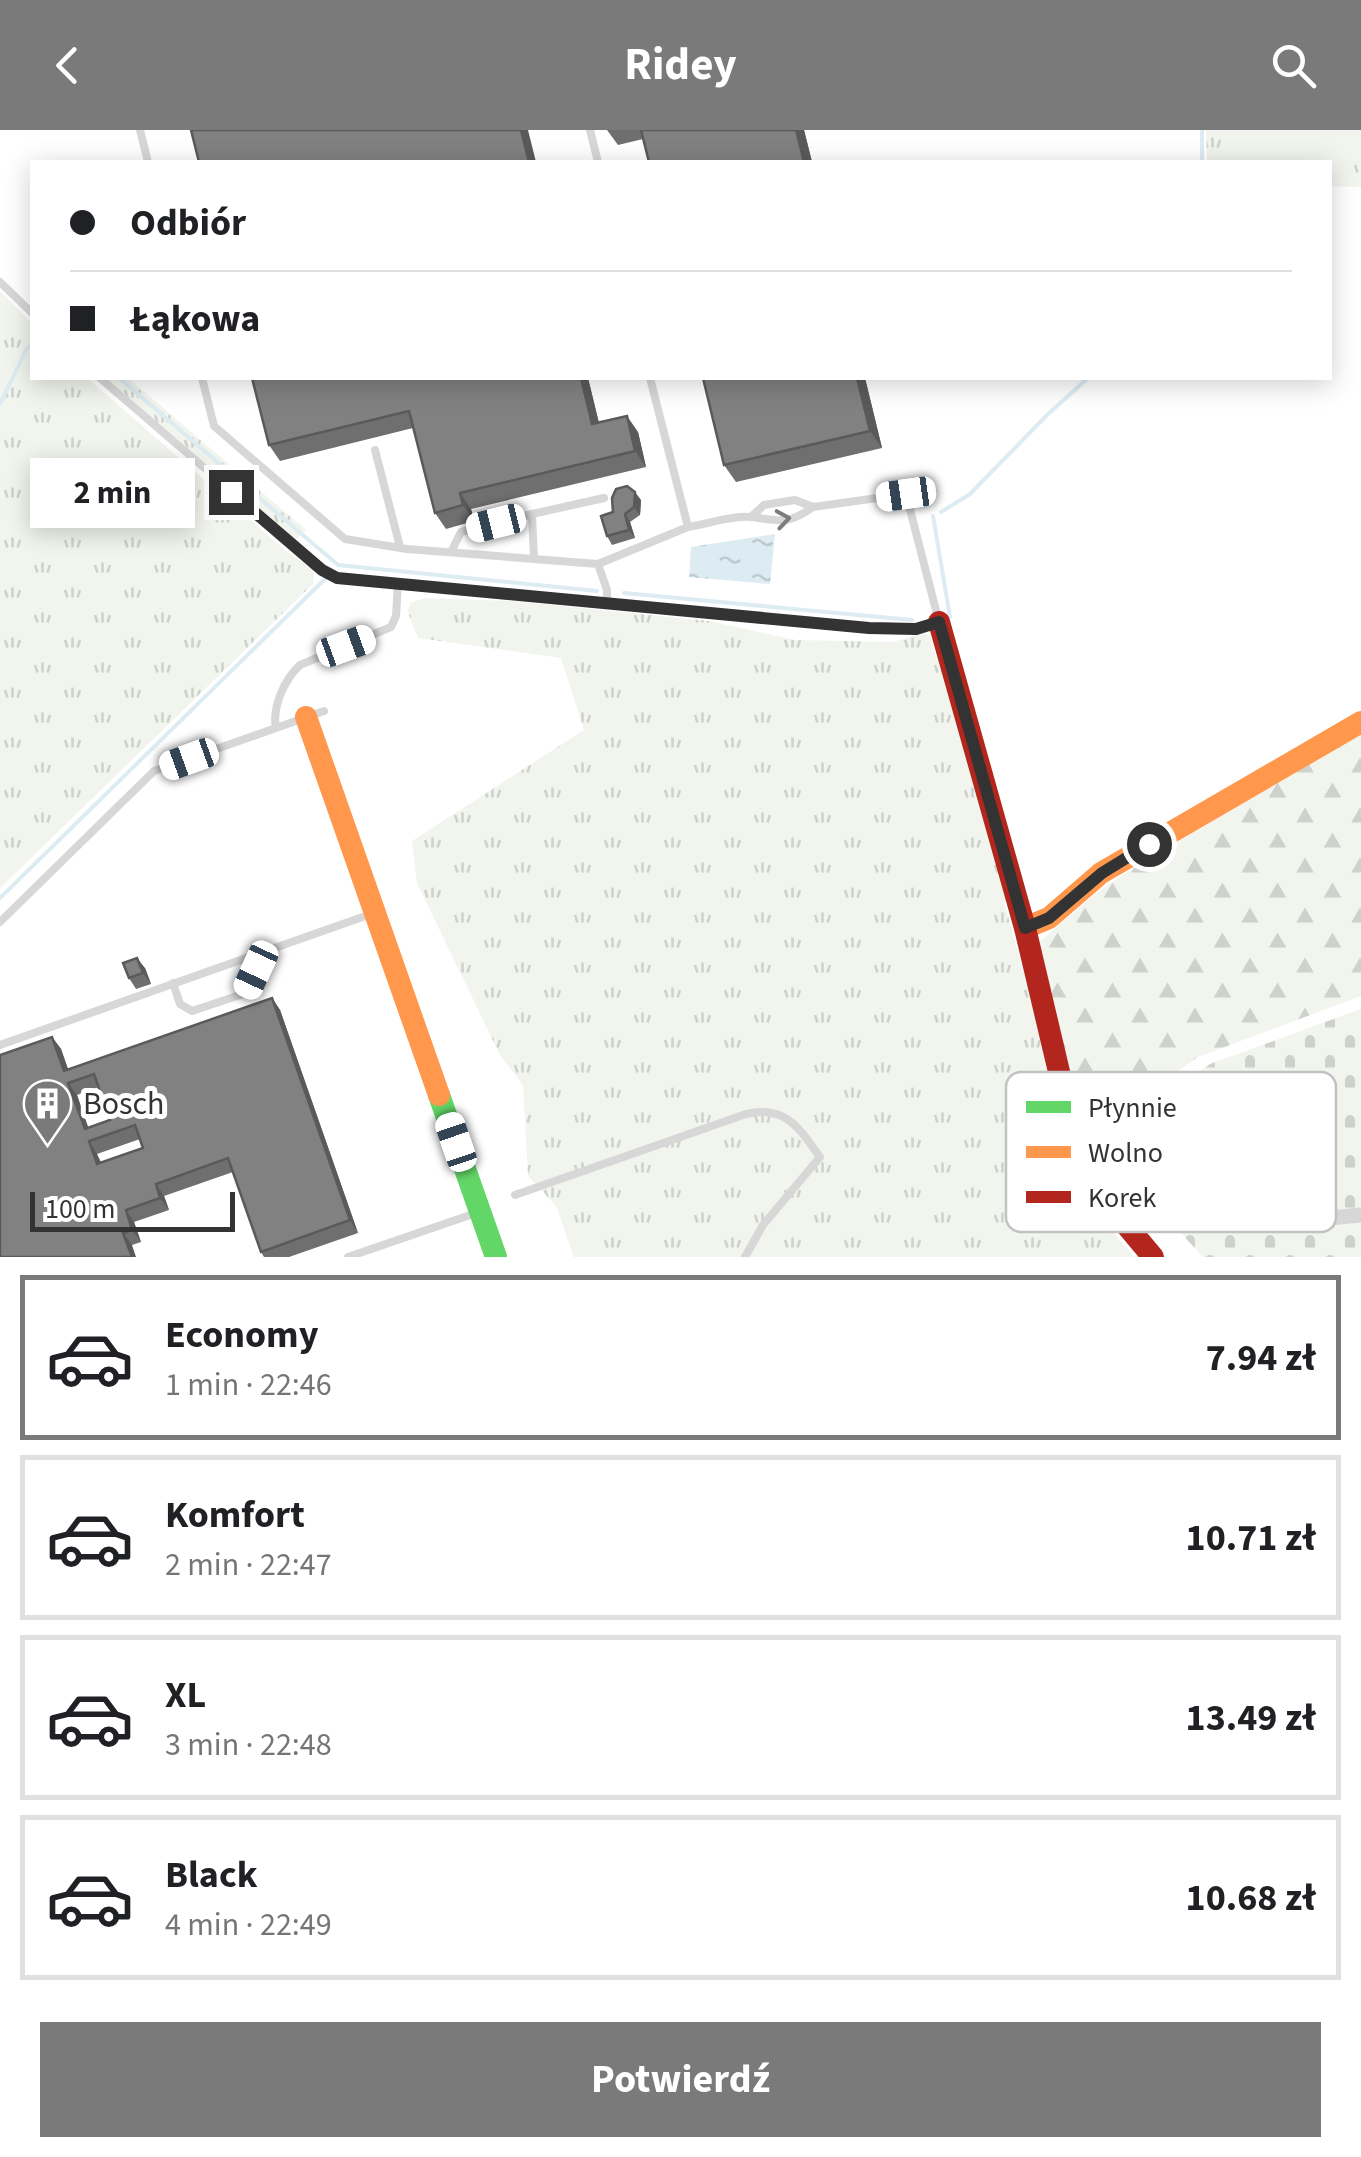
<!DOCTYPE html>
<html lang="pl">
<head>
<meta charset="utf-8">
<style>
	:root { --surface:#fff; --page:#f6f6f6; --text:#202124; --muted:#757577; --line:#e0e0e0; --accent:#7a7a7a }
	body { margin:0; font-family:"Source Sans 3",sans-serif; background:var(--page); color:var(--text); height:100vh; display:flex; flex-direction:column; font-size:38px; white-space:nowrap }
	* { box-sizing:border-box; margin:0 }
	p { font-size:32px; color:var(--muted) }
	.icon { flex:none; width:55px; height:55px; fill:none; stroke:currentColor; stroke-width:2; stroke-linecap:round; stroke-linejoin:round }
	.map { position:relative; height:1127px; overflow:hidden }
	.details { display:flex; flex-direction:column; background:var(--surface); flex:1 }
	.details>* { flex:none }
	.hud { position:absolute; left:30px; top:30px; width:1302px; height:220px; border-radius:0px; box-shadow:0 5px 25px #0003; display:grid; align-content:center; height:220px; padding:0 40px; background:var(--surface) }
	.scale { position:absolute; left:30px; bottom:25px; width:205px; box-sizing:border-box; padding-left:10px; border:5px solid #333; border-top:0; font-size:28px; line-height:35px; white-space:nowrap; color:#333; -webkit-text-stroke:8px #fff; paint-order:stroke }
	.end { position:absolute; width:45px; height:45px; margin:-22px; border:12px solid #333; background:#fff; box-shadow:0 0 0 5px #fff }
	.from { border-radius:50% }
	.bubble { position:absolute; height:70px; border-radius:0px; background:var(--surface); box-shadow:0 5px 25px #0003; font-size:32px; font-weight:700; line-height:70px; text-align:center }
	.car { position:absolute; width:30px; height:60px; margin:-30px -15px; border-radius:12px; box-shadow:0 0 8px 2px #0007; background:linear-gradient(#fff 24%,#345 0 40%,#fff 0 76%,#345 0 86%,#fff 0) }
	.hud b { display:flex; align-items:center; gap:35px; height:95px; font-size:38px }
	.hud b+b { border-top:2px solid var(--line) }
	.hud i { width:25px; height:25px; background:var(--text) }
	ul { padding:18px 0 0; list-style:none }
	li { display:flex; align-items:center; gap:30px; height:165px; margin:0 20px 15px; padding:0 20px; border:5px solid var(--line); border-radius:0px }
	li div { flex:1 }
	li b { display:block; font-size:38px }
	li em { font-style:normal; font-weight:700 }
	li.on { border-color:var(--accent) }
	li>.icon { width:90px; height:90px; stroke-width:1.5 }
	.cta { display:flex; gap:20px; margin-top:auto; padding:20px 40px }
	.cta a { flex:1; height:115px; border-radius:0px; background:var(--accent); color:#fff; font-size:40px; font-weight:700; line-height:115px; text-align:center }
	header { display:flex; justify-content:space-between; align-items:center; height:130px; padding:0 40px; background:var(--accent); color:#fff; font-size:45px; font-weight:700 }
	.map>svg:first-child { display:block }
	.grass { fill:url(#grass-tufts) }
	.forest { fill:url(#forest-firs) }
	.cemetery { fill:url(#cemetery-stones) }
	.pitch { fill:#f1f5ed }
	.water { fill:url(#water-ripples) }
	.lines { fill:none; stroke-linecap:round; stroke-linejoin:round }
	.stream { stroke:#ddebf3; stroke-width:4 }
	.lane { stroke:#d7d7d7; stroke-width:8 }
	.street { stroke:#d7d7d7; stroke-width:15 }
	.fast { stroke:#63d668; stroke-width:22 }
	.slow { stroke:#ff974d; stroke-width:22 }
	.jam { stroke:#b3261e; stroke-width:22 }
	.wall { fill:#6f6f6f; fill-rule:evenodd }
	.shaded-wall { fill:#5a5a5a }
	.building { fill:#818181; stroke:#5a5a5a; stroke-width:2.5; fill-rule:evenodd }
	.oneway { stroke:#7d7d7d }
	.route { stroke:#333; stroke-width:12 }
	.labels { text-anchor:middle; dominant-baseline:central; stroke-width:10; stroke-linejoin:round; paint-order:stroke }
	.poi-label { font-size:32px; fill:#333; stroke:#fff; text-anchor:start }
	.key { fill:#fff; stroke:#c2c2c2; stroke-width:2.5 }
	.key-label { font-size:28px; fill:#333 }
</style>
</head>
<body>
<header><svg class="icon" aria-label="back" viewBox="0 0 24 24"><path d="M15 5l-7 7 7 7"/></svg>Ridey<svg class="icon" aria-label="search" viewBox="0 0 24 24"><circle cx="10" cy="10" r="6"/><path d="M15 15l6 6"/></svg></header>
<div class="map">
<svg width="1361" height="1127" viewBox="0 0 1361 1127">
	<defs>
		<pattern id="grass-tufts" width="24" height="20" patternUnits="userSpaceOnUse" patternTransform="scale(2.5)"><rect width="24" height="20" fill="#f1f5ed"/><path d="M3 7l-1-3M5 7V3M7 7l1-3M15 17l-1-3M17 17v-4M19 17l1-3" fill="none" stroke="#cfd2cc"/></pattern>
		<pattern id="forest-firs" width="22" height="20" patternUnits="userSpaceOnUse" patternTransform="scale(2.5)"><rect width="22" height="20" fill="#f1f5ed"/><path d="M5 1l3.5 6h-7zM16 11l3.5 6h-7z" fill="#cfd2cc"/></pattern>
		<pattern id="cemetery-stones" width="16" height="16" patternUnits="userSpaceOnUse" patternTransform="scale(2.5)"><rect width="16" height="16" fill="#f1f5ed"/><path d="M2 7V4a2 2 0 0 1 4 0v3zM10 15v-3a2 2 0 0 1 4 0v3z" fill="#cfd2cc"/></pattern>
		<pattern id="water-ripples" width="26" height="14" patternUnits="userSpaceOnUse" patternTransform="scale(2.5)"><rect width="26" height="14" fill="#ddebf3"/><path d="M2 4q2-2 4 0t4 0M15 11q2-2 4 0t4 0" fill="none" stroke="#becad1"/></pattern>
	</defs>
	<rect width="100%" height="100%" fill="#fff"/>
	<path class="grass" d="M1206,0H1361V57L1330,56V32H1207Z
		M0,161L32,193V248H87L285,420L314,441L313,454L0,758Z
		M106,248H128L306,400L295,410Z
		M425,468L512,471L709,491L794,510L894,512L923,503L930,505L936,526L941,525L1009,771L1004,772C1015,811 1027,851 1036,890C1058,987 1064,1052 1135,1127H574L556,1076L528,1046L523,955L500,925L417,753L412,711L584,600L561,528L418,508L408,483L410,473Z"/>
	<path class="forest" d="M1361,604V866L1198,927L1092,1001L1078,980L1038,813L1098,762L1130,740Z"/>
	<path class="cemetery" d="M1361,879V1127H1203L1100,1015L1210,934Z"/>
	<path class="pitch" d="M1258,0H1361V25L1259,26Z"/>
	<path class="water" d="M775,404L770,454L689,447L691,417Z"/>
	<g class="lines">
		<path class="stream" d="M1202,0V32
			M119,248L338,435L597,461
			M0,274L27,218L32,216
			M941,382L970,364L1047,285L1088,248
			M933,386L950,487
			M624,463L912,490
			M0,768L326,448"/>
		<path class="lane" d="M140,0L148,32
			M590,0L598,32
			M0,152L32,183
			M100,248L323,440L337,448L869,498L916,499L939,492L906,364L813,377L795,370L764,375L751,387
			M202,248L214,296L345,409L407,419L598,434
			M650,248L688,397C707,394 733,385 752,387C780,391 788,395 813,377
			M375,320L400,417
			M532,384L604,368
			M451,422L461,402L532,384L534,429
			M607,472V460L598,434L688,397
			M276,598C272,577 284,550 300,535L391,497L396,486L398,452
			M0,792L154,641L324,581
			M173,853L180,874L192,881L243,864L265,821
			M0,915L371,784
			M515,1065L746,984C786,975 799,998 820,1027L763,1095L745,1127
			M348,1127L476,1083"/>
		<path class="street" d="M1329,1088L1361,1085"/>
		<path class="fast" d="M439,965L496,1127"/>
		<path class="slow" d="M306,587L439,965
			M1025,798L1049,788L1101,743L1361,592"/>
		<path class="jam" d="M939,492L1025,798L1073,1001L1092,1045L1111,1077L1153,1127"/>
	</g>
	<path class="wall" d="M607,0H804L812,32H649L643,9L618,15Z
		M252,248H588L599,293L638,302L646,337L471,379L474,391L446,399L435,383L413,298L280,331L269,315Z
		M703,248H865L882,318L736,352L724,335Z
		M641,370L640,385L630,392L635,408L612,415L607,406L613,382Z
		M145,838L151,854L136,859L129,848Z
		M272,868L280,880L358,1103L289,1127H264L261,1122L233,1042L164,1066L169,1080L134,1092L141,1112L132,1115L0,1127L52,907L61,919L68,940ZM99,957L110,990L88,998L77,965ZM140,1009L143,1018L101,1032L97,1024Z"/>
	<path class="shaded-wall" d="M521,0H528L536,32H529Z
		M796,0H804L812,32H804Z
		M581,248H588L603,310L592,294Z
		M857,248H865L882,318L870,301Z
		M627,286L638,302L646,337L635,321Z
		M635,362L641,370L640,385L634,377Z
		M460,363L471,379L474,391L463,375Z
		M625,384L630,392L635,408L629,400Z
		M137,828L145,838L151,854L143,843Z
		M272,868L280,880L358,1103L350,1090Z
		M52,907L61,919L73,953L64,941Z
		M68,953L77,965L93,1011L85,999Z
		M89,1011L97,1024L105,1046L97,1034Z
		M156,1054L164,1066L169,1080L160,1068Z
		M126,1080L134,1092L141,1112L132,1100Z
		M123,1103L132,1115L136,1127H132Z"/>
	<path class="building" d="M191,0H521L529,32H199Z
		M641,0H796L804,32H649Z
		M252,248H581L592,294L627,286L635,321L460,363L463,375L435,383L409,281L269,315Z
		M703,248H857L870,301L724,335Z
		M627,356L635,362L634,377L625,384L629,400L607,406L601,386L613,382L612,368L616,359Z
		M137,828L143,843L129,848L123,833Z
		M272,868L350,1090L261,1122L228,1028L156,1054L160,1068L126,1080L132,1100L123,1103L132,1127H0V925L52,907L64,941ZM94,944L110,990L85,999L68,953ZM135,995L143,1018L97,1034L89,1011Z"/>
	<defs><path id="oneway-chevron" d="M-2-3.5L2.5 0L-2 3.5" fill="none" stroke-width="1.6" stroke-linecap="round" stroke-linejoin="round" transform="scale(2.5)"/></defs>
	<use class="oneway" href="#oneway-chevron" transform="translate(783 389) rotate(-9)"/>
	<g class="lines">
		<path class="route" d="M231,362L322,440L337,448L869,498L916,499L939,492L1025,798L1049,788L1102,743L1149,714"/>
	</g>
	<defs>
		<symbol id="building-pin" viewBox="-11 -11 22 30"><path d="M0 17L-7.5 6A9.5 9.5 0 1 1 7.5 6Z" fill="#7a7a7a" stroke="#fff"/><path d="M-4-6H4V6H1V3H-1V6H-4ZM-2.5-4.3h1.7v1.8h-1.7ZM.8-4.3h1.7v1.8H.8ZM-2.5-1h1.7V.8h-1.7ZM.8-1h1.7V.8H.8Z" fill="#fff"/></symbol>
	</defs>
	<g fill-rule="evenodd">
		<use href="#building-pin" x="20" y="946" width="55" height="75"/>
	</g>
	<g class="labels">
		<g class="poi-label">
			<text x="83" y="974">Bosch</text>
		</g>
	</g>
	<rect x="1006" y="942" width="330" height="160" rx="15" class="key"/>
	<rect x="1026" y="971" width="45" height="12" fill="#63d668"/>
	<rect x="1026" y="1016" width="45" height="12" fill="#ff974d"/>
	<rect x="1026" y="1061" width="45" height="12" fill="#b3261e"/>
	<g class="key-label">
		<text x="1088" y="987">Płynnie</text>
		<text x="1088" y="1032">Wolno</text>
		<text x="1088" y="1077">Korek</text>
	</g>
</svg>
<div class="scale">100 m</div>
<i class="end from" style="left:1149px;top:714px"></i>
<i class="end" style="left:231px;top:362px"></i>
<div class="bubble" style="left:30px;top:328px;width:165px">2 min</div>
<i class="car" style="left:906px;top:364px;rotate:262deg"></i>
<i class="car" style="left:496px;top:393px;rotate:256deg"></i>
<i class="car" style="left:346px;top:516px;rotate:70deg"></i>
<i class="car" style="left:189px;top:629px;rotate:250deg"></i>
<i class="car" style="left:256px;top:840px;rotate:205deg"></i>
<i class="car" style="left:456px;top:1012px;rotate:341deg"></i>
<div class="hud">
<b><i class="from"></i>Odbiór</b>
<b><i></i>Łąkowa</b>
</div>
</div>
<section class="details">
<ul>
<li class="on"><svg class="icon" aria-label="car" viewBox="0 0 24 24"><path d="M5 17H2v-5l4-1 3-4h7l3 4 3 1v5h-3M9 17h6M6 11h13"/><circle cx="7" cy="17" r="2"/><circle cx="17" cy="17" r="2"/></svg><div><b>Economy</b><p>1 min · 22:46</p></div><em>7.94 zł</em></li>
<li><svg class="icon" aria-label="car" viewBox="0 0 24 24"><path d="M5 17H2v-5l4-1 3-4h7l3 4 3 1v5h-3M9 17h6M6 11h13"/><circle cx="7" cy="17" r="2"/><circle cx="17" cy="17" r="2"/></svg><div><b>Komfort</b><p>2 min · 22:47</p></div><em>10.71 zł</em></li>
<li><svg class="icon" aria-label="car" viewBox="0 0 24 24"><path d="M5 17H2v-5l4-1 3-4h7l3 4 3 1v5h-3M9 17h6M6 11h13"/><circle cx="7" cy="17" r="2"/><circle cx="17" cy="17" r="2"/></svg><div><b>XL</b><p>3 min · 22:48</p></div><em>13.49 zł</em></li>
<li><svg class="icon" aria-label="car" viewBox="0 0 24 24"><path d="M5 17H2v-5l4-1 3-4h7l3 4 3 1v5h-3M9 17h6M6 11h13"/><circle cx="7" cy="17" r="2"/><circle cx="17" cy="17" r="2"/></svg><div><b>Black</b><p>4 min · 22:49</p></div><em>10.68 zł</em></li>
</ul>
<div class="cta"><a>Potwierdź</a></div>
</section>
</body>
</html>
